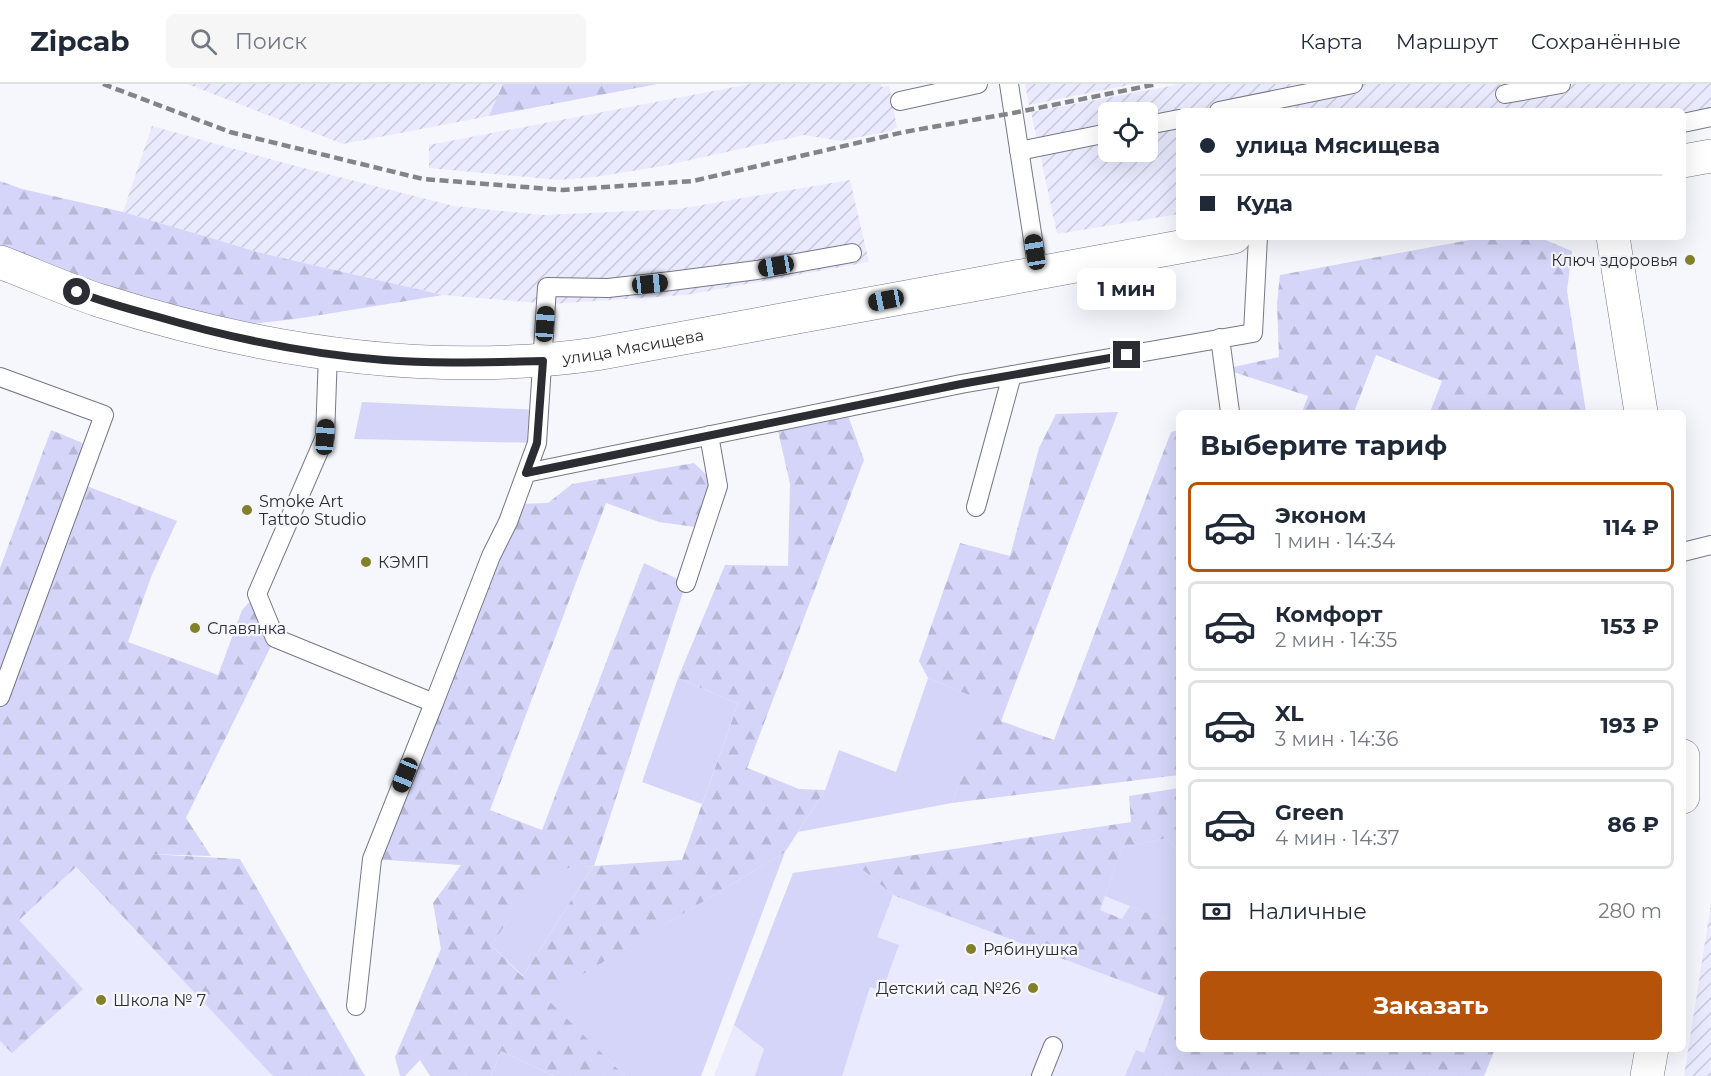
<!DOCTYPE html>
<html lang="ru">
<head>
<meta charset="utf-8">
<style>
	:root { --surface:#fff; --page:#f6f6f7; --text:#1f2937; --muted:#747a83; --line:#e0e1e3; --accent:#b45309 }
	body { margin:0; font-family:Montserrat,sans-serif; background:var(--page); color:var(--text); height:100vh; display:flex; flex-direction:column; font-size:22px; white-space:nowrap }
	* { box-sizing:border-box; margin:0 }
	p { font-size:20px; color:var(--muted) }
	.icon { flex:none; width:33px; height:33px; fill:none; stroke:currentColor; stroke-width:2; stroke-linecap:round; stroke-linejoin:round }
	.map { position:relative; flex:1; overflow:hidden }
	.details { position:absolute; left:1176px; top:326px; width:510px; height:642px; display:flex; flex-direction:column; background:var(--surface); border-radius:9px; box-shadow:0 6px 24px #0002 }
	.details>* { flex:none }
	.banner { position:absolute; left:1176px; top:24px; width:510px; height:132px; border-radius:9px; box-shadow:0 6px 24px #0002; display:grid; align-content:center; height:132px; padding:0 24px; background:var(--surface) }
	.fabs { position:absolute; left:1098px; top:18px; display:grid; gap:12px }
	.fabs a { display:grid; place-items:center; width:60px; height:60px; border-radius:9px; background:var(--surface); box-shadow:0 6px 24px #0002; font-size:30px }
	.end { position:absolute; width:27px; height:27px; margin:-14px; border:8px solid #2c2c33; background:#fff; box-shadow:0 0 0 3px #fff }
	.from { border-radius:50% }
	.bubble { position:absolute; height:42px; border-radius:9px; background:var(--surface); box-shadow:0 6px 24px #0002; font-size:20px; font-weight:700; line-height:42px; text-align:center }
	.car { position:absolute; width:18px; height:36px; margin:-18px -9px; border-radius:8px; box-shadow:0 0 4px 2px #0007; background:linear-gradient(#222 24%,#8ab4d8 0 40%,#222 0 76%,#8ab4d8 0 86%,#222 0) }
	.banner b { display:flex; align-items:center; gap:21px; height:57px; font-size:22px }
	.banner b+b { border-top:2px solid var(--line) }
	.banner i { width:15px; height:15px; background:var(--text) }
	ul { padding:0; list-style:none }
	li { display:flex; align-items:center; gap:18px; height:90px; margin:0 12px 9px; padding:0 12px; border:3px solid var(--line); border-radius:9px }
	li div { flex:1 }
	li b { display:block; font-size:22px }
	li em { font-style:normal; font-weight:700 }
	li.on { border-color:var(--accent) }
	li>.icon { width:54px; height:54px; stroke-width:1.5 }
	h2 { padding:0 24px; font-size:27px; line-height:72px }
	.pay { display:flex; align-items:center; gap:15px; height:66px; padding:0 24px; font-size:22px }
	.pay p { margin-inline-start:auto }
	.primary-button { display:flex; gap:12px; margin-top:auto; padding:12px 24px }
	.primary-button a { flex:1; height:69px; border-radius:9px; background:var(--accent); color:#fff; font-size:24px; font-weight:700; line-height:69px; text-align:center }
	header { display:flex; align-items:center; gap:36px; box-sizing:border-box; height:84px; padding:0 30px; background:var(--surface); border-bottom:2px solid var(--line) }
	header strong { font-size:28px }
	nav { display:flex; gap:33px; margin-inline-start:auto; font-size:21px }
	.search { width:420px; height:54px; background:var(--page); display:flex; align-items:center; gap:15px; box-sizing:border-box; padding:0 21px; border-radius:9px; color:var(--muted); font-size:22px }
	.map>svg:first-child { display:block }
	.built { fill:#e9eafd }
	.industrial { fill:url(#industrial-furrows); fill-rule:evenodd }
	.green { fill:#d5d5f9 }
	.forest { fill:url(#forest-firs); fill-rule:evenodd }
	.lines { fill:none; stroke-linecap:round; stroke-linejoin:round }
	.service-casing { stroke:#777786; stroke-width:20 }
	.secondary-casing { stroke:#777786; stroke-width:34 }
	.service { stroke:#fff; stroke-width:18 }
	.secondary { stroke:#fff; stroke-width:33 }
	.rail { stroke:#83838a; stroke-width:4.5; stroke-dasharray:9 4.5; stroke-linecap:butt }
	.route { stroke:#2c2c33; stroke-width:8 }
	.poi-dot { fill:#82812a; stroke:#f6f7fd; stroke-width:2 }
	.labels { text-anchor:middle; dominant-baseline:central; stroke-width:4.5; stroke-linejoin:round; paint-order:stroke }
	.poi-label { font-size:16px; fill:#2c2c33; stroke:#f6f7fd; text-anchor:start }
	.street-label { font-size:16px; fill:#2c2c33; stroke:#f6f7fd }
</style>
</head>
<body>
<header>
<strong>Zipcab</strong>
<div class="search"><svg class="icon" aria-label="search" viewBox="0 0 24 24"><circle cx="10" cy="10" r="6"/><path d="M15 15l6 6"/></svg>Поиск</div>
<nav><a>Карта</a><a>Маршрут</a><a>Сохранённые</a></nav>
</header>
<div class="map">
<svg width="1711" height="992" viewBox="0 0 1711 992">
	<defs>
		<pattern id="industrial-furrows" width="10" height="10" patternUnits="userSpaceOnUse" patternTransform="scale(1.5)"><rect width="10" height="10" fill="#e9eafd"/><path d="M-1 1l2-2M0 10L10 0M9 11l2-2" fill="none" stroke="#c8c9d9"/></pattern>
		<pattern id="forest-firs" width="22" height="20" patternUnits="userSpaceOnUse" patternTransform="scale(1.5)"><rect width="22" height="20" fill="#d5d5f9"/><path d="M5 1l3.5 6h-7zM16 11l3.5 6h-7z" fill="#b7b7d6"/></pattern>
	</defs>
	<rect width="100%" height="100%" fill="#f6f7fd"/>
	<path class="built" d="M1170,733L1179,741V964L1246,992H714L793,789Z
		M59,766L274,992H0V774Z"/>
	<path class="industrial" d="M187,0H657L343,60Z
		M750,0H881L882,3L889,2L897,43L891,47L840,57L804,51L663,82L595,93L558,96L429,84V61Z
		M1025,0H1134L1029,21Z
		M1181,0H1711V41L1683,45V27H1179V130L1057,150L1031,28ZM1108,28H1148V68H1108Z
		M152,42L288,80L454,122L543,131L678,125L850,96L869,178L686,211L551,220L443,211L261,169L123,128Z
		M1711,820V992H1684Z"/>
	<path class="green" d="M362,318L540,326L537,359L354,355Z
		M678,594L738,620L702,720L642,698Z
		M928,594L989,619L952,719L798,748L825,706L839,666L896,688Z
		M1166,754L1179,768V842L1105,812L1122,764Z
		M785,768L701,992H625L544,913Z
		M856,780L893,811L877,853L899,861L882,907L870,903L842,992H755L764,965L734,941L793,789Z
		M593,782L523,892L491,861L544,785Z
		M501,967L554,992H491Z"/>
	<path class="forest" d="M503,0H657L489,32Z
		M0,97L22,105L123,128L261,169L443,211L302,234L203,246L0,178Z
		M1486,153L1543,155L1572,167L1567,207L1586,328H1430L1442,297L1376,271L1354,328H1302L1308,312L1224,285L1279,273L1277,219L1280,191Z
		M845,323L864,376L747,684L799,705L825,706L785,768L545,913L625,992H554L501,967L491,992H430L420,976L405,992H400L395,973L441,865L433,819L461,781L372,775L515,420L548,419L572,400L694,379L718,402L703,444L659,438L606,419L490,726L542,746L644,479L686,499L594,782L682,776L738,620L678,594L725,481L788,482L790,400L776,338ZM593,782L523,892H522L491,861L544,786Z
		M1118,328L1001,637L1054,656L1171,348L1179,346V691L952,719L988,619L928,594L919,577L960,459L1010,472L1039,364L1056,330Z
		M51,346L92,363L79,399L177,437L151,493L128,558L218,591L242,526L257,510L275,554L186,734L211,772L148,770L240,775L365,992H273L76,783L19,836L83,905L12,969L0,957V484Z
		M1179,704V768L1166,754L1122,764L1100,826L1122,835L1130,822L1179,842V964L1495,965L1484,992H1125L1136,966L1144,969L1165,913L893,811L856,780L1131,738L1129,712Z"/>
	<g class="lines">
		<defs>
			<path id="service" d="M1009,0L1038,188
				M1505,10L1561,0
				M900,17L978,0
				M1219,27L1353,0
				M1683,39L1711,33
				M1148,41L1179,35
				M1019,67L1108,49
				M1220,254L1230,328
				M328,269L325,353L257,510L275,554L434,619L491,472L508,438L537,359L547,203L608,204L671,197L757,186L852,169
				M0,293L104,331L0,613
				M526,389L961,300L1253,249L1258,153
				M976,423L1012,291
				M1683,468L1711,461
				M686,499L718,402L709,351
				M356,922L372,775L434,619
				M1041,992L1053,962"/>
			<g id="secondary">
				<path d="M1683,77L1711,72"/>
				<path d="M1613,153L1641,328"/>
				<path id="s1" d="M0,178C32,190 65,205 98,216C258,267 428,294 596,270L1234,153"/>
				<path d="M1683,672V713"/>
				<path d="M1647,992L1652,964"/>
			</g>
		</defs>
		<use href="#service" class="service-casing"/>
		<use href="#secondary" class="secondary-casing"/>
		<use href="#service" class="service"/>
		<use href="#secondary" class="secondary"/>
		<path class="rail" d="M103,0L230,48L423,95L563,106L693,97L904,48L1013,29L1157,0"/>
	</g>
	<g class="lines">
		<path class="route" d="M77,208C103,218 129,225 155,232C230,254 306,270 384,276C436,280 490,278 543,277L537,359L526,389L961,300L1127,271"/>
	</g>
	<g class="poi-dot">
		<circle cx="1690" cy="176" r="6"/>
		<circle cx="247" cy="426" r="6"/>
		<circle cx="366" cy="478" r="6"/>
		<circle cx="195" cy="544" r="6"/>
		<circle cx="971" cy="865" r="6"/>
		<circle cx="1033" cy="904" r="6"/>
		<circle cx="101" cy="916" r="6"/>
	</g>
	<g class="labels">
		<g class="poi-label">
			<text x="1678" y="176" text-anchor="end">Ключ здоровья</text>
			<text x="259" y="417">Smoke Art<tspan x="259" dy="18">Tattoo Studio</tspan></text>
			<text x="378" y="478">КЭМП</text>
			<text x="207" y="544">Славянка</text>
			<text x="983" y="865">Рябинушка</text>
			<text x="1021" y="904" text-anchor="end">Детский сад №26</text>
			<text x="113" y="916">Школа № 7</text>
		</g>
		<g class="street-label">
			<text stroke="none"><textPath href="#s1" startOffset="648">улица Мясищева</textPath></text>
		</g>
	</g>
</svg>
<div class="fabs">
<a><svg class="icon" aria-label="locate" viewBox="0 0 24 24"><circle cx="12" cy="12" r="6"/><path d="M12 2v4M12 18v4M2 12h4M18 12h4"/></svg></a>
</div>
<i class="end from" style="left:77px;top:208px"></i>
<i class="end" style="left:1127px;top:271px"></i>
<div class="bubble" style="left:1077px;top:184px;width:99px">1 мин</div>
<i class="car" style="left:1035px;top:168px;rotate:351deg"></i>
<i class="car" style="left:776px;top:182px;rotate:260deg"></i>
<i class="car" style="left:650px;top:200px;rotate:84deg"></i>
<i class="car" style="left:886px;top:216px;rotate:259deg"></i>
<i class="car" style="left:545px;top:240px;rotate:4deg"></i>
<i class="car" style="left:325px;top:353px;rotate:4deg"></i>
<i class="car" style="left:405px;top:691px;rotate:202deg"></i>
<div class="banner">
<b><i class="from"></i>улица Мясищева</b>
<b><i></i>Куда</b>
</div>
<section class="details">
<h2>Выберите тариф</h2>
<ul>
<li class="on"><svg class="icon" aria-label="car" viewBox="0 0 24 24"><path d="M5 17H2v-5l4-1 3-4h7l3 4 3 1v5h-3M9 17h6M6 11h13"/><circle cx="7" cy="17" r="2"/><circle cx="17" cy="17" r="2"/></svg><div><b>Эконом</b><p>1 мин · 14:34</p></div><em>114 ₽</em></li>
<li><svg class="icon" aria-label="car" viewBox="0 0 24 24"><path d="M5 17H2v-5l4-1 3-4h7l3 4 3 1v5h-3M9 17h6M6 11h13"/><circle cx="7" cy="17" r="2"/><circle cx="17" cy="17" r="2"/></svg><div><b>Комфорт</b><p>2 мин · 14:35</p></div><em>153 ₽</em></li>
<li><svg class="icon" aria-label="car" viewBox="0 0 24 24"><path d="M5 17H2v-5l4-1 3-4h7l3 4 3 1v5h-3M9 17h6M6 11h13"/><circle cx="7" cy="17" r="2"/><circle cx="17" cy="17" r="2"/></svg><div><b>XL</b><p>3 мин · 14:36</p></div><em>193 ₽</em></li>
<li><svg class="icon" aria-label="car" viewBox="0 0 24 24"><path d="M5 17H2v-5l4-1 3-4h7l3 4 3 1v5h-3M9 17h6M6 11h13"/><circle cx="7" cy="17" r="2"/><circle cx="17" cy="17" r="2"/></svg><div><b>Green</b><p>4 мин · 14:37</p></div><em>86 ₽</em></li>
</ul>
<div class="pay"><svg class="icon" aria-label="cash" viewBox="0 0 24 24"><path d="M3 7h18v10H3z"/><circle cx="12" cy="12" r="2"/></svg>Наличные<p>280 m</p></div>
<div class="primary-button"><a>Заказать</a></div>
</section>
</div>
</body>
</html>
